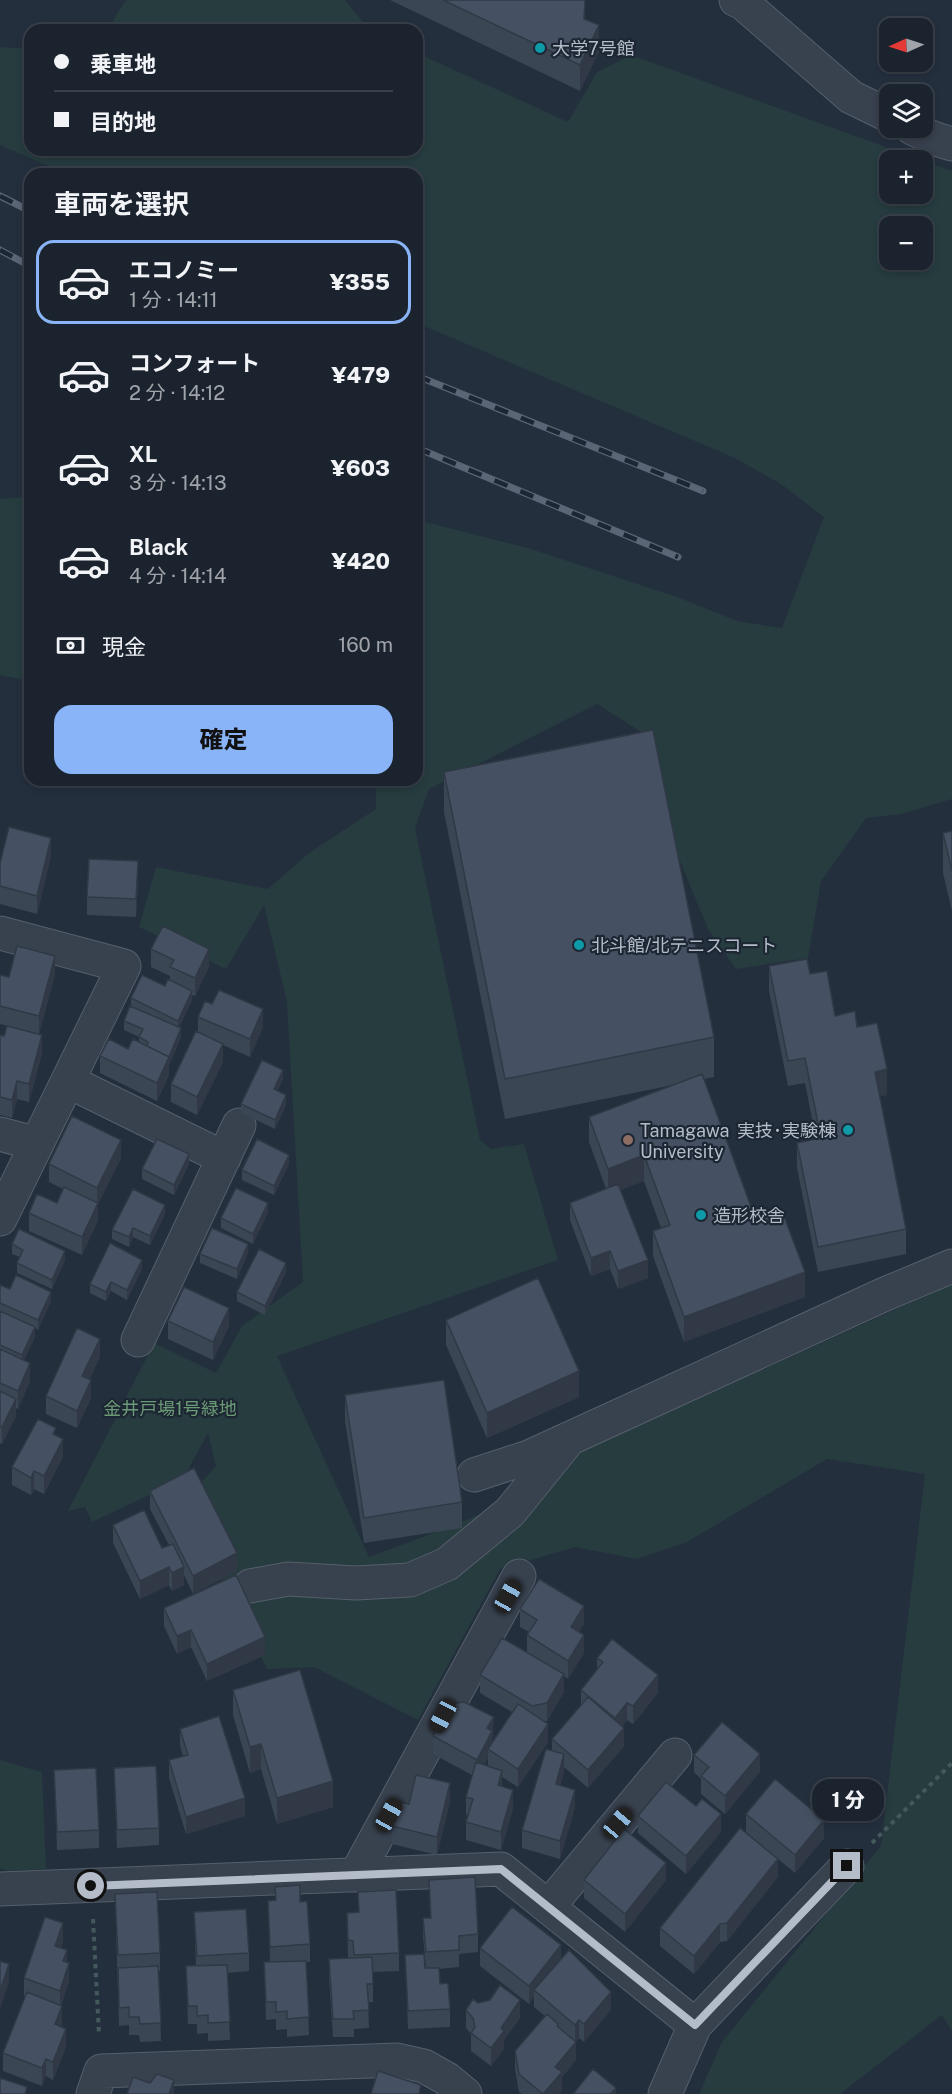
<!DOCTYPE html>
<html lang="ja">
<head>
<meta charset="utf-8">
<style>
	:root { --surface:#1b232e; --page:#242b36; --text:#f1f3f6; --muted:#a0a4aa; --line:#39404a; --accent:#8ab4f8 }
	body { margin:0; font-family:"Public Sans","Noto Sans JP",sans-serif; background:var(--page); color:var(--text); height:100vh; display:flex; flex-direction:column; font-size:22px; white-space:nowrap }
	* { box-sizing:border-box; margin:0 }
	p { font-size:20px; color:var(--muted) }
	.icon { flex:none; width:33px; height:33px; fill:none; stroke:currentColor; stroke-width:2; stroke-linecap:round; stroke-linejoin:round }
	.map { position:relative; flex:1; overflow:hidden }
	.details { position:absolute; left:24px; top:168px; width:399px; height:618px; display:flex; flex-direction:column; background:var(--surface); border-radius:18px; box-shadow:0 3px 9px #0003,0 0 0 2px var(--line) }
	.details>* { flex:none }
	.top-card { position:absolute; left:24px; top:24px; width:399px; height:132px; border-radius:18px; box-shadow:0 3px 9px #0003,0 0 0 2px var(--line); display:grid; align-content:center; height:132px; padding:0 30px; background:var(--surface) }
	.needle { width:39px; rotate:267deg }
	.controls { position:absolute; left:879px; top:18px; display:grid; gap:12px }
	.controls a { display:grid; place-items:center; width:54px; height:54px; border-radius:12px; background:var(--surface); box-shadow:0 3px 9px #0003,0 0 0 2px var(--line); font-size:30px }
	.end { position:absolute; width:27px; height:27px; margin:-14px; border:8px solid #b4bcc9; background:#111; box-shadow:0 0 0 3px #111 }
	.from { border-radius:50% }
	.bubble { position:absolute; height:42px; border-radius:18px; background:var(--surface); box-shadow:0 3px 9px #0003,0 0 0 2px var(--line); font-size:20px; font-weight:800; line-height:42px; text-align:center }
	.car { position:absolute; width:18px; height:36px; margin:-18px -9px; border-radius:8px; box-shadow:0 0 4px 2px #0007; background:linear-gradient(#222 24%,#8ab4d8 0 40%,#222 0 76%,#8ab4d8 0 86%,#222 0) }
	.top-card b { display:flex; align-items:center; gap:21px; height:57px; font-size:22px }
	.top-card b+b { border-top:2px solid var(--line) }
	.top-card i { width:15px; height:15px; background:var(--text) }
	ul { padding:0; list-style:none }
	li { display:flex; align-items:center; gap:18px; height:84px; margin:0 12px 9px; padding:0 18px; border:3px solid transparent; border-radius:18px }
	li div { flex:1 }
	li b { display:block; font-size:22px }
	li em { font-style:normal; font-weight:800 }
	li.selected { border-color:var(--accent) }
	li>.icon { width:54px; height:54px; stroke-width:1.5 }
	h2 { padding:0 30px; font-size:27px; line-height:72px }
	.pay { display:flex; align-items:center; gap:15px; height:66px; padding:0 30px; font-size:22px }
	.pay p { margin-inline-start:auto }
	.primary-button { display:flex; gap:12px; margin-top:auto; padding:12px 30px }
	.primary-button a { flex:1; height:69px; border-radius:18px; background:var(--accent); color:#111; font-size:24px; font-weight:800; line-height:69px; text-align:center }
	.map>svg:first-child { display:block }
	.green { fill:#263c3f; fill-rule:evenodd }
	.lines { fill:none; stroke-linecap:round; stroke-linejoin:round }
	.minor-casing { stroke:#565f6c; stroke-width:35 }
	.path { stroke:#44595c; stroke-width:4; stroke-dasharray:4.5 4.5; stroke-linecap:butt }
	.minor { stroke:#38414e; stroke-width:33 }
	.rail-casing { stroke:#5a6575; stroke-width:7 }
	.rail { stroke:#1d2633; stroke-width:4.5; stroke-dasharray:14; stroke-linecap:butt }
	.wall { fill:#3b4654; fill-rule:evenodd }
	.shaded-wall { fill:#303945 }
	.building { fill:#455162; stroke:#303945; stroke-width:1.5 }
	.route { stroke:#b4bcc9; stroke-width:8 }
	.culture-dot { fill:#0f9aa8; stroke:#1d2633; stroke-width:2 }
	.education-dot { fill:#8d6e63; stroke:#1d2633; stroke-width:2 }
	.labels { text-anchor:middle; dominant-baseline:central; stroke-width:4.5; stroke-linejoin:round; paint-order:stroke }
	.poi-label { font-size:18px; fill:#b4bcc9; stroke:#1d2633; text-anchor:start }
	.park-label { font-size:18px; fill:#6b9a76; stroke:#1d2633 }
</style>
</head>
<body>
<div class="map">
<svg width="952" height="2094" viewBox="0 0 952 2094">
	<rect width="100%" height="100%" fill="#242f3e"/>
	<path class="green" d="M126,0H345L369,30H107Z
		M0,47L30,49V150H417V53L568,122L597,72L631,55L952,171V799L901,814L866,818L821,881L808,958L736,969L708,929L660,813L646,735L597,704L429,789L415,828L480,1140L491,1149L524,1144L558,1260L277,1356L369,1557L455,1525L510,1501L582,1451L952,1284V2031L942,2015L840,2094H699L722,2042L881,1846L925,1474L827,1459L687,1542L637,1559L575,1547L500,1569L418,1720L314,1667L267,1669L184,1501L216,1466L208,1433L183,1479L92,1522L85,1507L68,1511L154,1343L216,1373L242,1326L303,1282L287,1002L264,905L226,969L139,927L156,867L268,889L309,853L376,809V780H417V520L528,548L677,597L737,621L782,628L824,517L781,484L735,458L417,323V174H67L0,145ZM890,160H922V194H890ZM890,226H922V260H890Z
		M30,497V681L0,675V499Z
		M0,1760L42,1772L46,1869L7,1871L0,1868Z"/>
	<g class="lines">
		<defs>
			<path id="minor" d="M736,0L743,3L851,97L890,116
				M912,128L933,138L952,144
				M0,933L124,966L0,1219
				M68,1081L224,1158
				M0,1134L37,1144
				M138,1340L239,1125
				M474,1475L529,1457L885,1294L952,1266
				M250,1586L288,1579L356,1583L410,1580L447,1564L510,1512L565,1444
				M356,1875L519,1576
				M0,1889L501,1869L695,2025
				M548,1907L675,1755
				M93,2094L101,2071L397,2060L424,2066L447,2079L465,2094
				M665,2094L695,2025L847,1866"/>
		</defs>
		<use href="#minor" class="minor-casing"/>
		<path class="path" d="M872,1843L952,1763
			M93,1919L99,2035"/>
		<use href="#minor" class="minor"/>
		<defs>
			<path id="rail" d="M0,196L30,211
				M0,250L30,266
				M417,376L703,491
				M417,448L678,557"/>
		</defs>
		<use href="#rail" class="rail-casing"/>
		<use href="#rail" class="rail"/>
	</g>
	<path class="wall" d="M390,0H585V20L599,51L580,91Z
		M444,772L714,1037V1077L704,1079L756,1220L805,1297L684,1342L653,1256V1231L661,1228L644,1181L620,1190L648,1278L618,1289L610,1269L591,1276L570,1220V1203L606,1189L589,1142V1117L673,1085L505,1119L444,812Z
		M952,831V911L943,873V833Z
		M51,856L37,914L0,904V863Z
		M138,879L136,917L87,915V897Z
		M151,949L209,967L195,996L192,995V1000L179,1027L181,1037L169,1065V1075L157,1101L100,1073V1056L128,1049L139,1042V1037L124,1030V1021L131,1006V998L165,986L170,981V976L151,967Z
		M769,966L810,974L835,1016L857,1027L887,1095L879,1096L906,1229V1254L818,1272L797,1168V1143L816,1139L805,1083L788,1086L769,991Z
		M55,974L39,1034L0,1024V975L9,977Z
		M198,1017L263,1027L250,1057L223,1045V1062L197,1115L171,1102V1084L198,1032Z
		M0,1035L42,1053L29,1102L17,1099L12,1118L0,1115Z
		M283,1079L277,1091L286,1105L275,1129L241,1113V1104Z
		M121,1158L98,1204V1220L82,1255L29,1231V1213L57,1203L63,1189L49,1182V1164Z
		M189,1164L174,1195L142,1179V1169Z
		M289,1164L274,1195L242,1180V1170Z
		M268,1212L253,1244L221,1228V1218Z
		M165,1214L150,1245L133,1237L129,1247L112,1239V1230Z
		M12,1244L65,1260L52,1289L17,1273V1263L20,1257L12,1254Z
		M248,1253L237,1279L200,1263V1254Z
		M142,1269L127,1300L111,1291L106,1301L90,1293V1284Z
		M286,1272L265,1315L237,1301V1292Z
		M0,1285L10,1289L51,1301L38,1330L35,1328V1337L24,1360L30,1381L18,1409L16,1408V1416L2,1444L0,1443Z
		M446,1320L579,1397L487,1438L446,1345Z
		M168,1321L229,1326L213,1360L168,1339Z
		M100,1357L89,1380L91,1398L77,1428L46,1414V1396Z
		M345,1395L462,1502V1528L364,1543L345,1421Z
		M56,1435L63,1457L44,1494L34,1489L31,1495L12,1485V1467Z
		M150,1491L237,1571L193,1594L184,1575V1585L172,1591L169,1585L140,1599L113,1543V1525L162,1548L169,1545L150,1509Z
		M164,1608L265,1655L207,1681L191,1647L177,1654L164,1626Z
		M520,1609L584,1624L579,1631L584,1653L568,1679L564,1676V1692L547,1721H545L548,1742L518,1787L502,1777V1786L513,1808L501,1850L466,1840V1822L468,1815H466V1797L472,1775L433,1754V1736L494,1735L492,1737V1742L512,1712L480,1693V1675L527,1652V1635L529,1632L520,1627ZM488,1757V1766L484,1765Z
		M597,1658L658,1693L633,1724L627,1720L622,1727L624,1746L588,1788L564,1767V1772L560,1785L575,1807L560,1859L522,1848V1830L552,1751V1739L581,1705V1690L597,1669Z
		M233,1690L333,1807L277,1824L261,1769L250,1773L233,1715Z
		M180,1729L245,1816L186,1834L169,1778V1760L183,1756L180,1746Z
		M694,1755L760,1772L725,1814L701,1794V1779L694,1772Z
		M114,1768L159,1828V1845L117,1848Z
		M54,1770L99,1830V1848L57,1850Z
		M450,1801L437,1855L392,1844V1826Z
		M746,1814L824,1838L795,1873L778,1859V1877L727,1941L720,1942L694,1974L660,1946V1928L775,1857L746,1832Z
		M638,1816L721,1832L686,1874L638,1833Z
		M429,1880L478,1934V1952L459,1954V1967L439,1969L440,1984L450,2009V2027L408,2029L405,1955L426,1968L423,1936V1918H430Z
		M584,1880H666L625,1932L584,1898Z
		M275,1887L300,1902L310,1944V1962H306L309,2035L287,2037V2029L276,2030V2019L266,2020L264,1962H270L268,1901L275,1900Z
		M358,1892L399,1953V1971L373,1972V2002H368L369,2028L354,2029V2037H333L329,1977V1959L350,1958H348L347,1913L358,1912Z
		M115,1894L160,1953V1971H159L161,2041L140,2042L139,2035H129V2025L119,2026Z
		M194,1912L249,1953V1971L227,1973L230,2040L208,2041V2033L197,2034V2024H188L186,1966H196Z
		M63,1941L61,1948L67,1962L69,1981L61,2006L62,2024L61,2027L66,2047L53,2080L46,2076L42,2086L3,2071V2053L25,1997L24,1996V1978Z
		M480,1948L561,1959L611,2010L584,2042L579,2038L576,2042V2060L562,2077V2090L559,2094H522L519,2092L515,2069V2051L545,2016L534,2007V1997L529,2004L480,1966Z
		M478,2003L520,2018L504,2040V2049L491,2066L471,2051V2034L466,2028V2010Z"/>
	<path class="shaded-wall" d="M599,25V51L580,91V65Z
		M51,838V856L37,914V896Z
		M138,861V879L136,917V899Z
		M209,949V967L195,996V978Z
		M55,956V974L39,1034V1016Z
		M192,991V1000L178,1031V1021Z
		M263,1009V1027L250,1057V1039Z
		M181,1028V1037L169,1065V1075L157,1101V1083Z
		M42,1035V1053L29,1102V1084Z
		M223,1044V1062L197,1115V1097Z
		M887,1069V1095L875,1097V1072Z
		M283,1070V1079L274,1099V1089Z
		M17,1081V1099L12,1118V1100Z
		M286,1095V1105L275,1129V1120Z
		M121,1140V1158L98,1204V1220L82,1255V1237L97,1204V1188Z
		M189,1154V1164L174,1195V1185Z
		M289,1155V1164L274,1195V1186Z
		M644,1155V1181L608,1194V1169Z
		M268,1203V1212L253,1244V1234Z
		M165,1205V1214L150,1245V1236Z
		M133,1228V1237L129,1247V1237Z
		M248,1244V1253L237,1279V1269Z
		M65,1251V1260L52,1289V1280Z
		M610,1251V1269L591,1276V1258Z
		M142,1260V1269L127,1300V1290Z
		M648,1260V1278L618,1289V1271Z
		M286,1263V1272L265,1315V1306Z
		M805,1272V1297L684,1342V1317Z
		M111,1282V1291L106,1301V1292Z
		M51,1292V1301L38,1330V1320Z
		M229,1308V1326L213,1360V1342Z
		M35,1327V1337L22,1365V1355Z
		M100,1339V1357L82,1394V1376Z
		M30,1363V1381L18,1409V1391Z
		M579,1371V1397L487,1438V1413Z
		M91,1380V1398L77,1428V1411Z
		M16,1399V1416L2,1444V1427Z
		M63,1439V1457L44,1494V1476Z
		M34,1471V1489L31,1495V1478Z
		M237,1553V1571L193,1594V1576Z
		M169,1567V1585L140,1599V1581Z
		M184,1567V1585L172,1591V1573Z
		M584,1606V1624L571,1645V1627Z
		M191,1630V1647L177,1654V1636Z
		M584,1635V1653L568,1679V1661Z
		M265,1637V1655L207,1681V1664Z
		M564,1674V1692L547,1721V1703Z
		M658,1675V1693L633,1724V1706Z
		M627,1703V1720L615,1736V1718Z
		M494,1717L492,1749H488V1757L477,1778V1760L487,1728Z
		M548,1724V1742L518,1787V1769Z
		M624,1728V1746L588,1788V1770Z
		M261,1744V1769L250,1773V1747Z
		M564,1754V1772L556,1802V1784Z
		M760,1754V1772L725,1814V1796Z
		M502,1771V1789L498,1785Z
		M333,1781V1807L277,1824V1798Z
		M450,1783V1801L437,1855V1837Z
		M513,1790V1808L501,1850V1832Z
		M575,1790V1807L560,1859V1841Z
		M245,1798V1816L186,1834V1817Z
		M721,1814V1832L686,1874V1856Z
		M824,1820V1838L795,1873V1855Z
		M778,1859V1877L727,1941V1923Z
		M666,1863V1880L625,1932V1914Z
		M63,1923V1941L55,1964V1946Z
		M720,1924V1942L694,1974V1956Z
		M561,1945V1963L534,1990V1997L529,2004V1986Z
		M67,1950V1968L63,1961Z
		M69,1963V1981L60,2009V1991Z
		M9,1964V1982L0,2009V1991Z
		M611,1992V2010L584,2042V2024Z
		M520,2000V2018L504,2040V2049L491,2066V2048L501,2028Z
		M62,2006V2024L55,2042V2024Z
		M579,2020V2038L575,2043V2025Z
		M66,2029V2047L53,2080V2062Z
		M576,2042V2060L562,2077V2090L559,2094H544L555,2067Z
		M46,2059V2076L42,2086V2068Z
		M174,2080V2094H169Z
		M616,2088V2094H610Z"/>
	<path class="building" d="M443,0H585L584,19L599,25L580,65Z
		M653,730L714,1037L505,1079L444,772Z
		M9,827L51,838L37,896L0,886V863Z
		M952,831V871L943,833Z
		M89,859L138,861L136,899L87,897Z
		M163,926L209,949L195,978L170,967L174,960L151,949Z
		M17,946L55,956L39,1016L0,1006V975L9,977Z
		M807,959L810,974L827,971L835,1016L855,1011L857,1027L877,1023L887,1069L875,1072L906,1229L818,1247L797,1143L821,1138L805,1058L788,1061L769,966Z
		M142,975L165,986L168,979L192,991L178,1021L131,998Z
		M219,990L263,1009L250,1039L198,1017L205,1001L212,1004Z
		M130,1006L181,1028L169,1057L147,1046L148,1042L139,1037L143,1029L124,1021Z
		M7,1026L42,1035L29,1084L17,1081L12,1100L0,1097V1035L4,1036Z
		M196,1031L223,1044L197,1097L171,1084Z
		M109,1039L128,1049L133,1039L169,1057L157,1083L100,1056Z
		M262,1060L283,1070L274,1089L286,1095L275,1120L241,1104Z
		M702,1074L756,1220L782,1211L805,1272L684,1317L653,1231L670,1225L644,1155L608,1169L589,1117Z
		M72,1116L121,1140L97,1188L49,1164Z
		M157,1139L189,1154L174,1185L142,1169Z
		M257,1139L289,1155L274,1186L242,1170Z
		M618,1184L648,1260L618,1271L610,1251L591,1258L570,1203Z
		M64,1187L98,1203L82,1237L29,1213L37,1194L57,1203Z
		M236,1188L268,1203L253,1234L221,1218Z
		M133,1189L165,1205L150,1236L133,1228L129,1237L112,1230Z
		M212,1228L248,1244L237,1269L200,1254Z
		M19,1229L65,1251L52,1280L17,1263L23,1250L12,1244Z
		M110,1243L142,1260L127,1290L111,1282L106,1292L90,1284Z
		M259,1249L286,1263L265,1306L237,1292Z
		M16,1275L51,1292L38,1320L0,1303V1285L10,1289Z
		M538,1278L579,1371L487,1413L446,1320Z
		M184,1287L229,1308L213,1342L168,1321Z
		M0,1311L35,1327L22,1355L0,1345Z
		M77,1328L100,1339L82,1376L91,1380L77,1411L46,1396Z
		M0,1349L30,1363L18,1391L0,1383Z
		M444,1380L462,1502L364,1518L345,1395Z
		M0,1391L16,1399L2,1427L0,1426Z
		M38,1419L56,1428L53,1434L63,1439L44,1476L34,1471L31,1478L12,1467Z
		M194,1468L237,1553L193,1576L150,1491Z
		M144,1510L162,1548L173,1544L184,1567L172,1573L169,1567L140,1581L113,1525Z
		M236,1575L265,1637L207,1664L191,1630L177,1636L164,1608Z
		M539,1579L584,1606L571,1627L584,1635L568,1661L527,1635L537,1620L520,1609Z
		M502,1638L564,1674L547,1703L532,1706L480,1675Z
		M612,1639L658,1675L633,1706L627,1703L615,1718L581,1690L603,1662L597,1658Z
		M300,1670L333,1781L277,1798L261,1744L250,1747L233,1690Z
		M588,1697L624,1728L588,1770L552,1739Z
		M464,1702L494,1717L487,1728L492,1731L477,1760L433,1736L450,1704Z
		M518,1704L548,1724L518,1769L488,1749Z
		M219,1716L245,1798L186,1817L169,1760L188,1755L180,1729Z
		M722,1722L760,1754L725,1796L701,1776L709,1767L694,1755Z
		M546,1749L564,1754L556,1784L575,1790L560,1841L522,1830Z
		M476,1762L502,1771L498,1785L513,1790L501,1832L466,1822L473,1799L466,1797Z
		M156,1766L159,1828L117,1830L114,1768Z
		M96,1768L99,1830L57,1832L54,1770Z
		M416,1775L450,1783L437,1837L392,1826L397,1801L409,1804Z
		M775,1779L824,1820L795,1855L746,1814Z
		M666,1782L696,1806L702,1799L721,1814L686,1856L638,1816Z
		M740,1828L778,1859L727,1923L720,1924L694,1956L660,1928Z
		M624,1829L666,1863L625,1914L584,1880Z
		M475,1877L478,1934L459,1936V1950L426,1952L423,1918H431L429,1880Z
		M300,1885V1902L307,1901L310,1944L270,1947L268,1901L276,1900L275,1887Z
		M396,1890L399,1953L354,1955L353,1941L348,1940L347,1913L359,1912L358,1892Z
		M157,1892L160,1953L118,1955L115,1894Z
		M512,1907L561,1945L529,1986L480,1948Z
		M246,1909L249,1953L197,1956L194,1912Z
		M45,1917L63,1923L55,1946L67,1950L63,1961L69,1963L60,1991L24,1978Z
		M569,1950L611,1992L584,2024L579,2020L575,2025L534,1990Z
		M424,1954L425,1968H439L440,1984L448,1983L450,2009L408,2011L405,1955Z
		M372,1957L373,1984H367L369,2010L353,2011L354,2019H333L329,1959Z
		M0,1961L9,1964L0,1991Z
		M306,1961L309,2017L287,2019V2011L276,2012V2002H266L264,1962Z
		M227,1965L230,2022L208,2023V2015L197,2016V2006H188L186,1966Z
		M158,1966L161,2023L140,2024L139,2017H129V2007L119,2008L118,1968Z
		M500,1985L520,2000L501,2028L504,2031L491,2048L471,2033L475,2027L473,2018L466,2010L473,1999L478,2003L490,2000Z
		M27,1992L62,2006L55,2024L66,2029L53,2062L46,2059L42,2068L3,2053Z
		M547,2014L558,2024L557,2026L576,2042L555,2067L562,2072L543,2094L519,2074L515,2051Z
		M593,2069L616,2088L610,2094H573Z
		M378,2071L421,2085L419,2094H371Z
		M157,2074L174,2080L169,2094H127L133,2077L150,2083Z
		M0,2078L27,2087L25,2094H0Z"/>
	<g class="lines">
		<path class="route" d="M91,1886L501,1869L695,2025L847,1866"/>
	</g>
	<g class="culture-dot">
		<circle cx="540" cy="48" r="6"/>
		<circle cx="579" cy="945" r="6"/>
		<circle cx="848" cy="1130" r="6"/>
		<circle cx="701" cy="1215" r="6"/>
	</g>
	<circle class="education-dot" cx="628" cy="1140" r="6"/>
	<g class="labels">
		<g class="poi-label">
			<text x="552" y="48">大学7号館</text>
			<text x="591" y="945">北斗館/北テニスコート</text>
			<text x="640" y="1130">Tamagawa<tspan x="640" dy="21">University</tspan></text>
			<text x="836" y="1130" text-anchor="end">実技･実験棟</text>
			<text x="713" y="1215">造形校舎</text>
		</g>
		<g class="park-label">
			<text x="170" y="1408">金井戸場1号緑地</text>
		</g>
	</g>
</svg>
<div class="controls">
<a><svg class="needle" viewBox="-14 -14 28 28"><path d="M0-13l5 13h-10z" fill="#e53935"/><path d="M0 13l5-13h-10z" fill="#a0a4aa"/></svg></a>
<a><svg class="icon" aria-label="layers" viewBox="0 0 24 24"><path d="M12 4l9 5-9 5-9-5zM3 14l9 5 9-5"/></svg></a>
<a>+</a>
<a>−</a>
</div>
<i class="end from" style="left:91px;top:1886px"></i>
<i class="end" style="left:847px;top:1866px"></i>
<div class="bubble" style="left:812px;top:1779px;width:72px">1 分</div>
<i class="car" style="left:508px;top:1596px;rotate:29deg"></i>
<i class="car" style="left:443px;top:1716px;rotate:208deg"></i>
<i class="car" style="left:389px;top:1815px;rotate:29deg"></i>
<i class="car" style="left:618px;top:1823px;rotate:40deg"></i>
<div class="top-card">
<b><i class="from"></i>乗車地</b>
<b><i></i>目的地</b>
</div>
<section class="details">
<h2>車両を選択</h2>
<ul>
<li class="selected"><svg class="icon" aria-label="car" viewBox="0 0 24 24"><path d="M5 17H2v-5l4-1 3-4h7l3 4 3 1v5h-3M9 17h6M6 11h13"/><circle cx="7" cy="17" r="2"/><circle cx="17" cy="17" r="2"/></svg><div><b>エコノミー</b><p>1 分 · 14:11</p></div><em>¥355</em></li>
<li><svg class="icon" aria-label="car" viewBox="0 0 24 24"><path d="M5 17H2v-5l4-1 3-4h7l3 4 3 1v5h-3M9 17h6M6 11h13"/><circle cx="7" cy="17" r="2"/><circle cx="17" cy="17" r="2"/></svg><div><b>コンフォート</b><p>2 分 · 14:12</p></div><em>¥479</em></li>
<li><svg class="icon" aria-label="car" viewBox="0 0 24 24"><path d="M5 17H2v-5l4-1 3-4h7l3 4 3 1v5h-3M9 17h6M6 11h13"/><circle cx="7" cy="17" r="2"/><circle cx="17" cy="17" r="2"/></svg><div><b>XL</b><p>3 分 · 14:13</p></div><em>¥603</em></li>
<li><svg class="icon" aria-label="car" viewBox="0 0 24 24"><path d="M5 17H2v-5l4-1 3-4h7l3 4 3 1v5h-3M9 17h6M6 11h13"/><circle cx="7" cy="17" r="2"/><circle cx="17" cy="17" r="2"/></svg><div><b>Black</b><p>4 分 · 14:14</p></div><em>¥420</em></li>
</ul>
<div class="pay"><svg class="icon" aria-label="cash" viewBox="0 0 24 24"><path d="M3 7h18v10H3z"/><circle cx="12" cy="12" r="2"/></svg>現金<p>160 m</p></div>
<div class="primary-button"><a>確定</a></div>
</section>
</div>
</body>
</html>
